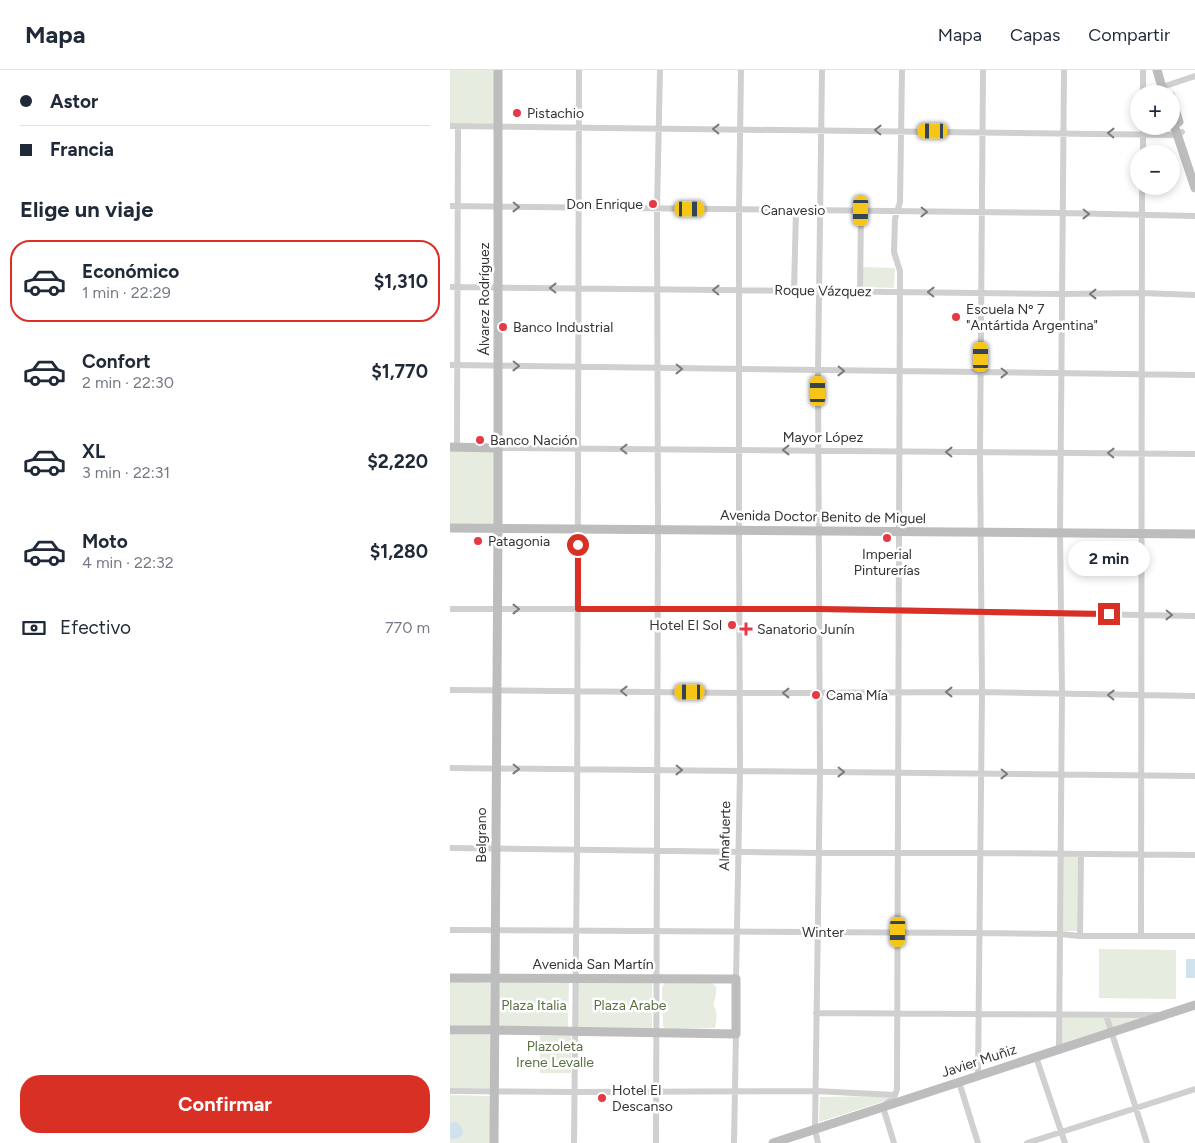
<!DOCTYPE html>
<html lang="es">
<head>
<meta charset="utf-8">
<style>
	:root { --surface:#fff; --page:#f2f2f3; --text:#1f2937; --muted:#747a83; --line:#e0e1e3; --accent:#d93025 }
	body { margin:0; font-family:Figtree,sans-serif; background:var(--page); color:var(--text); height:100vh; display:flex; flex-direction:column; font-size:19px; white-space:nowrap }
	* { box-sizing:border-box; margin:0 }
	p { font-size:16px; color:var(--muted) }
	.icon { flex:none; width:28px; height:28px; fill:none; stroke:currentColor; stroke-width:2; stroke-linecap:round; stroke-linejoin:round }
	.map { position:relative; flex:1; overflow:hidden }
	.side { display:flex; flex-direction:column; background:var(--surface); width:450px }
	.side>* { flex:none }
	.guide { display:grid; align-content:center; height:110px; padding:0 20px; background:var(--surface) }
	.buttons { position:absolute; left:680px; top:15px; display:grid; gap:10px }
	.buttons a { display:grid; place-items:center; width:50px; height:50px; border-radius:50%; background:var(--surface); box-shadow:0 2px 8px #0003; font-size:25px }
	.end { position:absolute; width:22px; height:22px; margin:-11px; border:6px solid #d93025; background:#fff; box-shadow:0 0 0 2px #fff }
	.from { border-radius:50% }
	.bubble { position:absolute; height:35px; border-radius:18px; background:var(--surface); box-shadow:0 2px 8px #0003; font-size:16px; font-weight:700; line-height:35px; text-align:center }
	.car { position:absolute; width:15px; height:30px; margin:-15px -8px; border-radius:6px; box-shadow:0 0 4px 1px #0007; background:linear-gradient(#f5c518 24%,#345 0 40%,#f5c518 0 76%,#345 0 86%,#f5c518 0) }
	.guide b { display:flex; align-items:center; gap:18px; height:48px; font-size:19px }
	.guide b+b { border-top:1px solid var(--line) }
	.guide i { width:12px; height:12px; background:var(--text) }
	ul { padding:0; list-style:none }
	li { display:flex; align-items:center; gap:15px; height:82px; margin:0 10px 8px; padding:0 10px; border:2px solid transparent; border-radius:20px }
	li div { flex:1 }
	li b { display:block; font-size:19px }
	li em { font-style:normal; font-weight:700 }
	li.selected { border-color:var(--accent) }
	li>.icon { width:45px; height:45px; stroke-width:1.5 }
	h2 { padding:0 20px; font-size:22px; line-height:60px }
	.pay { display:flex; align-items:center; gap:12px; height:55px; padding:0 20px; font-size:19px }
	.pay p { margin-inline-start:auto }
	.cta { display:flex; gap:10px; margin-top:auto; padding:10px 20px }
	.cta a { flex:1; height:58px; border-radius:20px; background:var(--accent); color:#fff; font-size:20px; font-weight:700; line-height:58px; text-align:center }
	header { display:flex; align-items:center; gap:30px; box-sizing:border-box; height:70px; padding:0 25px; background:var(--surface); border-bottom:1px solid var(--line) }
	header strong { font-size:24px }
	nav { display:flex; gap:28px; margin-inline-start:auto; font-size:18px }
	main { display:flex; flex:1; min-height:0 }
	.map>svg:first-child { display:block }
	.green { fill:#e6ecdf }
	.water { fill:#cfe2ee }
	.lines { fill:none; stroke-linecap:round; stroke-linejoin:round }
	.street { stroke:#d0d0d0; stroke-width:6 }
	.secondary { stroke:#bdbdbd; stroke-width:9 }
	.oneway { stroke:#7a7a7a }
	.route { stroke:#d93025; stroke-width:6 }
	.poi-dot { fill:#e63946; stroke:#fff; stroke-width:2 }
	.labels { text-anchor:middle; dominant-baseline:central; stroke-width:5; stroke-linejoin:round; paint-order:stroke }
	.poi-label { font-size:14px; fill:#333; stroke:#fff; text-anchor:start }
	.street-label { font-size:14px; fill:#333; stroke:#fff }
	.park-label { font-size:14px; fill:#56703f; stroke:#fff }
</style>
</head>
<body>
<header>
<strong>Mapa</strong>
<nav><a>Mapa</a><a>Capas</a><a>Compartir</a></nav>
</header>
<main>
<section class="side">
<div class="guide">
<b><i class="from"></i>Astor</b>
<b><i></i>Francia</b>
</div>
<h2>Elige un viaje</h2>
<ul>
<li class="selected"><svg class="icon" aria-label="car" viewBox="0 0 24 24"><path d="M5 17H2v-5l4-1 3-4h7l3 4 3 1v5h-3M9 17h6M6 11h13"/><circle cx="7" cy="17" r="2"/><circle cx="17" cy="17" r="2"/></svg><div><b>Económico</b><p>1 min · 22:29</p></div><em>$1,310</em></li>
<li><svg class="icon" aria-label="car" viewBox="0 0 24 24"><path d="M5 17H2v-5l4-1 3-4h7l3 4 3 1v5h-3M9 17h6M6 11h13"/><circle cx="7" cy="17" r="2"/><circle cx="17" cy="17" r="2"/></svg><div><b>Confort</b><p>2 min · 22:30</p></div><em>$1,770</em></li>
<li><svg class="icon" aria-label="car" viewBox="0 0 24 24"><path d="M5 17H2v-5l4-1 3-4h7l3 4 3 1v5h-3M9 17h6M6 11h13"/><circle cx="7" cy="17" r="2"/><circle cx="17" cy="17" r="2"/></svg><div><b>XL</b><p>3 min · 22:31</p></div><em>$2,220</em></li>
<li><svg class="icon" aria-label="car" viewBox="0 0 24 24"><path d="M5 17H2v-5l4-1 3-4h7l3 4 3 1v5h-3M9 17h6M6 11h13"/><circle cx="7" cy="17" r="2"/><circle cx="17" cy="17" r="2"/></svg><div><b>Moto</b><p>4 min · 22:32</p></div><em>$1,280</em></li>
</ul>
<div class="pay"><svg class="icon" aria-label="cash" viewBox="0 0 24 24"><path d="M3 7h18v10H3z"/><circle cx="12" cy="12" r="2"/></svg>Efectivo<p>770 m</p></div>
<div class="cta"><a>Confirmar</a></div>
</section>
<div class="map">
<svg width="745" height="1073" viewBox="0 0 745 1073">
	<rect width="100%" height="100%" fill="#fff"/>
	<path class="green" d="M0,0H46L45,54L0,53Z
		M413,197L445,198L444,218L413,217Z
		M0,377L47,378L48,458H0Z
		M613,786L628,787L627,861H612Z
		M649,879L726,880V929L649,928Z
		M0,911L40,913V957H0Z
		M49,912L119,913L118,957H48Z
		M260,912L266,916C267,923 265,927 264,933C263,939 265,936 266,941C267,946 266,954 265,958L215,959L213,956L212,917L215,913Z
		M128,913H202V959L127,958Z
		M611,946H655L660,962L611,977Z
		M658,946L706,947L662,960Z
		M0,965H40V1018H0Z
		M90,966H121V1003H90Z
		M0,1025L40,1026V1073H0Z
		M434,1026L437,1028L435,1031L369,1052L370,1027Z"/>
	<path class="water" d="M736,889H745V908H736Z
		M5,1052C18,1057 14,1072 0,1068V1053Z"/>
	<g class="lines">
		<path class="street" d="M712,17L745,6
			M693,24V0
			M0,56L727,65L732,62
			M693,84V56
			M0,136L612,143L745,146
			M0,217L612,224L692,223L745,225
			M344,221L346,140
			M410,222L411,141
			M0,295L745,305
			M7,377L8,56
			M47,378L745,384
			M0,539H370L745,546
			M0,620L290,623L532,622L745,626
			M0,698L745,706
			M0,778L368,783H530L745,785
			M0,860L529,863L610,864L630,866H745
			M630,866L631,784
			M691,866L692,116
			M286,909L290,701L289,460V140L291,0
			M366,943L709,945
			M656,945L697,1073
			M609,979L612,624L610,463L614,0
			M586,987L615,1073
			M528,1006L532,622L530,382L533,0
			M509,1012L528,1073
			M0,1021L125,1022L365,1021L445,1025
			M124,1073L127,780L129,0
			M206,1073L208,459L207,139L210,0
			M284,1073L286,964
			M368,1073L365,1060L370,702L368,301L372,0
			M444,1073L433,1037L445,1025L447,1019L450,201L444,182L445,149L450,132L452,0
			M577,1073L745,1019"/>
		<path class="secondary" d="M707,0L714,24
			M721,26L729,52
			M721,46L745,118
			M0,377L47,378
			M0,458L745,464
			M0,908L286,909V964L45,960H0
			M44,1073L48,458V0
			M323,1073L745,935"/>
	</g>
	<defs><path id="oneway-chevron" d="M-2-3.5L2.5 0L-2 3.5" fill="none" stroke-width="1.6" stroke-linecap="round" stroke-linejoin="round" transform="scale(1.25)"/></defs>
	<g class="oneway">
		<use href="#oneway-chevron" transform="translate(266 59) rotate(-179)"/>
		<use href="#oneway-chevron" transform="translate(428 60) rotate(-179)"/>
		<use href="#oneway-chevron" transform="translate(661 63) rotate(-179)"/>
		<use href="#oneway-chevron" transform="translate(66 137) rotate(1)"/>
		<use href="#oneway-chevron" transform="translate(474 142) rotate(1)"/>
		<use href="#oneway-chevron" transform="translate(636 144) rotate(1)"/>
		<use href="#oneway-chevron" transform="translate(103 218) rotate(-179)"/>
		<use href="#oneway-chevron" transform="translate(266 220) rotate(-179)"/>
		<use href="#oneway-chevron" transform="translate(481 222) rotate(-179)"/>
		<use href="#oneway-chevron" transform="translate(643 224) rotate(180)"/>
		<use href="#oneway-chevron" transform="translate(66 296) rotate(1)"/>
		<use href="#oneway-chevron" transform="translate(229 299) rotate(1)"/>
		<use href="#oneway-chevron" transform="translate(391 301) rotate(1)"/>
		<use href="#oneway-chevron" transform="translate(554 303) rotate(1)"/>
		<use href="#oneway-chevron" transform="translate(174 379) rotate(-179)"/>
		<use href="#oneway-chevron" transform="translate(336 380) rotate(-180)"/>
		<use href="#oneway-chevron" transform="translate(499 382) rotate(-179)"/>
		<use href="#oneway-chevron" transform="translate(661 383) rotate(-179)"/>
		<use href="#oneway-chevron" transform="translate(66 539)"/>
		<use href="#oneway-chevron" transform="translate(719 545) rotate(1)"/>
		<use href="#oneway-chevron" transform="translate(174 621) rotate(-179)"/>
		<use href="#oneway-chevron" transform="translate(499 622) rotate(180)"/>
		<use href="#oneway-chevron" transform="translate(336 623) rotate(180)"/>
		<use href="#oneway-chevron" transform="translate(661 625) rotate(-179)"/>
		<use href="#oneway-chevron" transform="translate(66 699) rotate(1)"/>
		<use href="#oneway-chevron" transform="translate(229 700) rotate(1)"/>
		<use href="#oneway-chevron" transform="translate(391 702) rotate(1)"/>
		<use href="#oneway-chevron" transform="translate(554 704) rotate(1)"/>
	</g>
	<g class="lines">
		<path class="route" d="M128,475V539H370L659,544"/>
	</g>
	<g class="poi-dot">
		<circle cx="67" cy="43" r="5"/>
		<circle cx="203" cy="134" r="5"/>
		<circle cx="506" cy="247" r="5"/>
		<circle cx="53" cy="257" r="5"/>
		<circle cx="30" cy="370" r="5"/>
		<circle cx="437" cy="468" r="5"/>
		<circle cx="28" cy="471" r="5"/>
		<circle cx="282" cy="555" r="5"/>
		<path d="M293.5 551.5h5v5h5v5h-5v5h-5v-5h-5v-5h5z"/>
		<circle cx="366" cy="625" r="5"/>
		<circle cx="152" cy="1028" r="5"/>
	</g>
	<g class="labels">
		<g class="poi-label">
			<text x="77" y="43">Pistachio</text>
			<text x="193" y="134" text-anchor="end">Don Enrique</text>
			<text x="516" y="239">Escuela Nº 7<tspan x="516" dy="16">"Antártida Argentina"</tspan></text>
			<text x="63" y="257">Banco Industrial</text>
			<text x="40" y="370">Banco Nación</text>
			<text x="38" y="471">Patagonia</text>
			<text x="437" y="484" text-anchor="middle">Imperial<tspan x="437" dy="16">Pinturerías</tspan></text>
			<text x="272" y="555" text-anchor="end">Hotel El Sol</text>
			<text x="307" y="559">Sanatorio Junín</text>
			<text x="376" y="625">Cama Mía</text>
			<text x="162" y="1020">Hotel El<tspan x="162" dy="16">Descanso</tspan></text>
		</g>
		<g class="street-label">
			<text x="343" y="140">Canavesio</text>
			<text transform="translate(373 221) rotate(1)">Roque Vázquez</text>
			<text transform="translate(34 229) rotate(-90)">Álvarez Rodríguez</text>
			<text x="373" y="367">Mayor López</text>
			<text transform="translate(373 447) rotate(1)">Avenida Doctor Benito de Miguel</text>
			<text transform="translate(31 765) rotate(-90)">Belgrano</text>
			<text transform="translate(275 766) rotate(-89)">Almafuerte</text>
			<text x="373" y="862">Winter</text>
			<text x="143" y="894">Avenida San Martín</text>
			<text transform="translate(529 991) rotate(-18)">Javier Muñiz</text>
		</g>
		<g class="park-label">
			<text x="84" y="935">Plaza Italia</text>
			<text x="180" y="935">Plaza Arabe</text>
			<text x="105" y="976">Plazoleta<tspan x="105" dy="16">Irene Levalle</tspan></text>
		</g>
	</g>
</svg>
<div class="buttons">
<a>+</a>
<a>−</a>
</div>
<i class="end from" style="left:128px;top:475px"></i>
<i class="end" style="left:659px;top:544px"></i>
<div class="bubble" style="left:618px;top:471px;width:82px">2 min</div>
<i class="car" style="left:483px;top:61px;rotate:270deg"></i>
<i class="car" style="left:240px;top:139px;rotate:90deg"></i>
<i class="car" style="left:411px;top:141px;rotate:181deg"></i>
<i class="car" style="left:531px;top:287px;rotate:0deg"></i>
<i class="car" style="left:368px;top:321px;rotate:0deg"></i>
<i class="car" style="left:240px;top:622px;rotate:270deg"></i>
<i class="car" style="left:448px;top:862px;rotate:181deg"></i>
</div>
</main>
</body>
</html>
